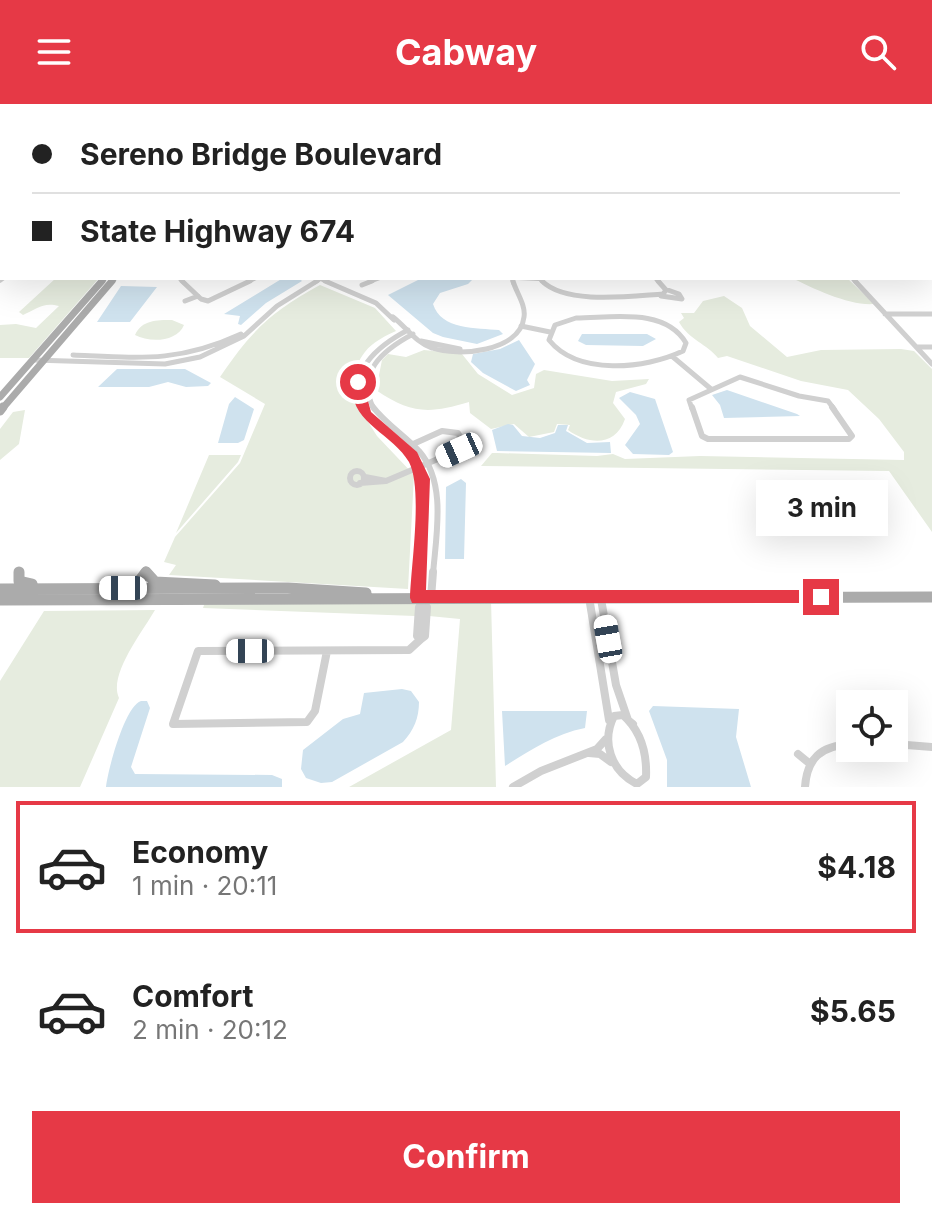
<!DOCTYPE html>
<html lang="en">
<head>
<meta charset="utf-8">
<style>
	:root { --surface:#fff; --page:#f2f2f2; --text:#222; --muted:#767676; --line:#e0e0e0; --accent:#e63946 }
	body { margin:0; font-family:Inter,sans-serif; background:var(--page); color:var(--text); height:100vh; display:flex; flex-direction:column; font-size:30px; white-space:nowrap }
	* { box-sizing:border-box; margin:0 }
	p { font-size:26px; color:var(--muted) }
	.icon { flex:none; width:44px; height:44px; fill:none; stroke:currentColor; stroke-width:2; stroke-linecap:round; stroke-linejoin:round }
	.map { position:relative; height:683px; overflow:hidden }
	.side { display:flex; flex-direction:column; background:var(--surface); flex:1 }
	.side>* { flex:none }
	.hud { position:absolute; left:0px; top:0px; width:932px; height:176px; box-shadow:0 8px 32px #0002; display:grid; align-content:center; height:176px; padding:0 32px; background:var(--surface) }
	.buttons { position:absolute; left:836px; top:586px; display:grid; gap:16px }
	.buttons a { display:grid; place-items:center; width:72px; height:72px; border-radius:0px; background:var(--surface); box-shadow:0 8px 32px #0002; font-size:40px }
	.end { position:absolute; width:36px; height:36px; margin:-18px; border:10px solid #e63946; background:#fff; box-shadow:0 0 0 4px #fff }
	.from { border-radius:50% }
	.bubble { position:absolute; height:56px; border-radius:0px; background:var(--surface); box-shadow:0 8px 32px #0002; font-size:26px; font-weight:700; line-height:56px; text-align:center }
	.car { position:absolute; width:24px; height:48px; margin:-24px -12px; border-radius:10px; box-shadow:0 0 6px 2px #0007; background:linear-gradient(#fff 24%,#345 0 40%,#fff 0 76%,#345 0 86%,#fff 0) }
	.hud b { display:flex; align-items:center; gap:28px; height:76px; font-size:30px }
	.hud b+b { border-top:2px solid var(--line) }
	.hud i { width:20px; height:20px; background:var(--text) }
	ul { padding:14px 0 0; list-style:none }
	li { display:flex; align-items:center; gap:24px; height:132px; margin:0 16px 12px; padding:0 16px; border:4px solid transparent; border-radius:0px }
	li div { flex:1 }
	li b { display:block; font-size:30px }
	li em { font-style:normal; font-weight:700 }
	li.on { border-color:var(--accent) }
	li>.icon { width:72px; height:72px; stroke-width:1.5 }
	.action { display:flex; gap:16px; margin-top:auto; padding:16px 32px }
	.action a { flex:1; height:92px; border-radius:0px; background:var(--accent); color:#fff; font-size:32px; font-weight:700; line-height:92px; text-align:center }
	header { display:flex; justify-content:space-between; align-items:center; height:104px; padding:0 32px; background:var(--accent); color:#fff; font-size:36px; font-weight:700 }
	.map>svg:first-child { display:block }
	.green { fill:#e6ecdf }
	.water { fill:#cfe2ee }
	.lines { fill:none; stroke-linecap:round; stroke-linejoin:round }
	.minor-far3 { stroke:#d0d0d0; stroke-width:4 }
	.minor-far2 { stroke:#d0d0d0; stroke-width:5 }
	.minor-far1 { stroke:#d0d0d0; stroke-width:6 }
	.minor { stroke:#d0d0d0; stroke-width:8 }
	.major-far3 { stroke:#ababab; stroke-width:5 }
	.major-far2 { stroke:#ababab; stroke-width:7 }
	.major-far1 { stroke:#ababab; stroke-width:9 }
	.major { stroke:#ababab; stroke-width:11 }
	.route { fill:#e63946 }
</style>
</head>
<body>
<header><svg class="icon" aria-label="menu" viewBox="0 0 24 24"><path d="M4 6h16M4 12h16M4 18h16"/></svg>Cabway<svg class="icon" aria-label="search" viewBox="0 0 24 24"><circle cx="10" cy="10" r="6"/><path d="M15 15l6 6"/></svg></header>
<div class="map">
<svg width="932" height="683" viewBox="0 0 932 683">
	<rect width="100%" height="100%" fill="#fff"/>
	<path class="green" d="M56,174H99L29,254H0V221L16,220L36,224L59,202C42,198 38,205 23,211L19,208Z
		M792,174H847L874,200C850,202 814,185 792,174Z
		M320,181L375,204L396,227C362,242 356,255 351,291L377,332L414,371L408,485L169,471L176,461L164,458L175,433L240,359L265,300L220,273C252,226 271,208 320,181Z
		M724,192L742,204L750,222L787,253L821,246L901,245L914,247L932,265V428L889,367L481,362L492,349H497L597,352L613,350L625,355L700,352L904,356V348L879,315L848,286L801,277L727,252L718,254C707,240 689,236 679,218L684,214L681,209H694L703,197Z
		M172,216L184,221C177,238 150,239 135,231C142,216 156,216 172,216Z
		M424,246L462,250L478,270L512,291L534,284L536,270L544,266L612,277L649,275L646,280L616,288L613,299L625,315C615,343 589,341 568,326L570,321L557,320L554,328L529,333L514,320L491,325L470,309L469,298C429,310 411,310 376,286L382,256L388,250L406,253Z
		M25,306L19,340L0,356V325L13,308Z
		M209,351H241L238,358L176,429Z
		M491,496L496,683H349L451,626L460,515L429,512L426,498Z
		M420,497L415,512L203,504L205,498Z
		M155,506C143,527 108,571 119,594L80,683H0V577L44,507Z"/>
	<path class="water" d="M283,174H299L302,177L266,199L241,221L238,220L240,212L224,210Z
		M422,174H474L468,180L440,189L433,200C441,226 477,224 499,226L503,230L477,240L443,233L433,229L388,191Z
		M121,182L157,183L130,218H97Z
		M582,230H647L656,235L643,242L586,241L578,237Z
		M519,236L535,260L527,276L530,281L516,287L483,269L471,258L473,250L500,245Z
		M117,265H185L211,279L208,282L186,283L168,278L149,283H98Z
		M727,286L797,310L800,312L724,314L720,301L712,291Z
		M630,288L655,295L673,348L669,351L633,350L625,341L640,320L636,311L619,294Z
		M235,293L254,305L244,336L238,339H218L229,300Z
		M508,320L513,321L522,332L540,334L555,329L558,321H568L566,327L587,339L610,338L611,349L497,347L492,326Z
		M461,375L466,379L464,455H445L446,383Z
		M402,585L411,587L419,598C419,614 414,626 403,638L332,678L321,679L306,674L301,665L303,646L343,615L360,610L364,589Z
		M141,597H147L150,604L131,663L135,670L272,671L282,675V683H106C108,665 125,602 141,597Z
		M653,602L739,605L736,633L751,683H667V656L649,607Z
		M502,607H587L585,624C554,630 531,646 505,662Z"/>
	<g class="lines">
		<path class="minor-far3" d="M179,174L184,179
			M318,174L330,179
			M512,174L513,179
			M518,174L539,175
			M539,174L544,179
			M655,174L660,179
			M852,174L857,179
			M0,177L4,174
			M246,179L256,174
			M314,179L320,175
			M367,179L380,174"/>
		<path class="minor-far2" d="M182,177L201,195L208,197L250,177
			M325,177L376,199L394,216
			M542,177C566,201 631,192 663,190L666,186L658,177
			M855,177L932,260
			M362,181L372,177
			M661,192L682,195L679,190L665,185
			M185,197L198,192
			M885,210H932
			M393,213C406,223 416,239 432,244C458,253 520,248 524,213C526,201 516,188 513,177
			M576,214C612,214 665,203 686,239L683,247C645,265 578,272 549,236L555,221Z
			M521,222L550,228
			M421,237L460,245
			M917,243H932
			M73,251C139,254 178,259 241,230
			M673,253L711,285
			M33,256L165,260L200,253L244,232L277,202L317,177
			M364,305C343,270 379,241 408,226
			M374,305C355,269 383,246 413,230
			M692,305L689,296L740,273L799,292L828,297L834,305"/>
		<path class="minor-far1" d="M363,303C375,321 393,332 407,348C435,380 424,431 420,470
			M373,303C386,320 404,331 419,347C447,379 436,431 433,470
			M692,303L702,332L708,335H849L852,332L832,303
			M350 374a7 7 0 1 1 14 0a7 7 0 1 1-14 0Z
			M386,377L459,346L463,338L458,329L442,327L411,341
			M360,379L386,377L365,373"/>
		<path class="minor" d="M589,493L609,616
			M418,494L420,468
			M431,494L433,468
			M601,495L616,581L628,616
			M423,499L427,503L425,532L421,535L417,532L419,503Z
			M327,547L315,607L307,618L173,620L198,547L409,546L421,535
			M623,611C641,627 647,650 646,673L637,680C611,667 601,638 614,612Z
			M628,616L633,620
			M894,640L932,643
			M589,649L600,650L611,658
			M798,650L809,659
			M513,683L541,667L597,645L606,635
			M805,683C807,654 821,642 850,640"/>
		<path class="major-far3" d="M101,179L105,174
			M111,179L115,174"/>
		<path class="major-far2" d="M0,293L102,177
			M2,305L112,177"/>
		<path class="major-far1" d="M0,307L3,303
			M144,470L146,467"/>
		<path class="major" d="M19,468V477L32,480
			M146,468L155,478L215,481
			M134,484L146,468
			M0,485L288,484L366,489
			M0,496L932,493"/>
	</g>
	<linearGradient id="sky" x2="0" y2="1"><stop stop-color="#9ec6ea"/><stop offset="0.46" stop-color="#fff"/><stop offset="1" stop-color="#fff" stop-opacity="0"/></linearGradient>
	<rect width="932" height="177" fill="url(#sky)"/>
	<path class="route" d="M354,275H362L371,308L417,348L430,375L426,486H821L830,493L827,499H412L410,494C411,461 423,385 409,358C392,328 344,317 354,275Z"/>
</svg>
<div class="buttons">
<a><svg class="icon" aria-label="locate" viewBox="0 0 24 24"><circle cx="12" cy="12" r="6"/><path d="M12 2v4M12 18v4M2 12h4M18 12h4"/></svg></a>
</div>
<i class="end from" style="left:358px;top:278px"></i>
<i class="end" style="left:821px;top:493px"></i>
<div class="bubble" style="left:756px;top:376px;width:132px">3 min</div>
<i class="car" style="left:459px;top:346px;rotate:246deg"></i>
<i class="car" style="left:123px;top:484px;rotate:270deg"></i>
<i class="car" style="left:608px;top:535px;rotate:350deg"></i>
<i class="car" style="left:250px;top:547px;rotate:270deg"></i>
<div class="hud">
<b><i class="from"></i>Sereno Bridge Boulevard</b>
<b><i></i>State Highway 674</b>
</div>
</div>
<section class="side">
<ul>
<li class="on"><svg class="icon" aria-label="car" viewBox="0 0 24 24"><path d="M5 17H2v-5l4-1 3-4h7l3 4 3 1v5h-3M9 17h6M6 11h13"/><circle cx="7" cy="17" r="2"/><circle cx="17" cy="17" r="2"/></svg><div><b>Economy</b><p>1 min · 20:11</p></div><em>$4.18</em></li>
<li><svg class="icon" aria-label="car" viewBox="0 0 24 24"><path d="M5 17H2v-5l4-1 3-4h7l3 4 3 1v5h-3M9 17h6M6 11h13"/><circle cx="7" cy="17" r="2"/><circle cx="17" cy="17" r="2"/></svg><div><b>Comfort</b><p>2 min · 20:12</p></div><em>$5.65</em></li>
</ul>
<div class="action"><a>Confirm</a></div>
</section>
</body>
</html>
